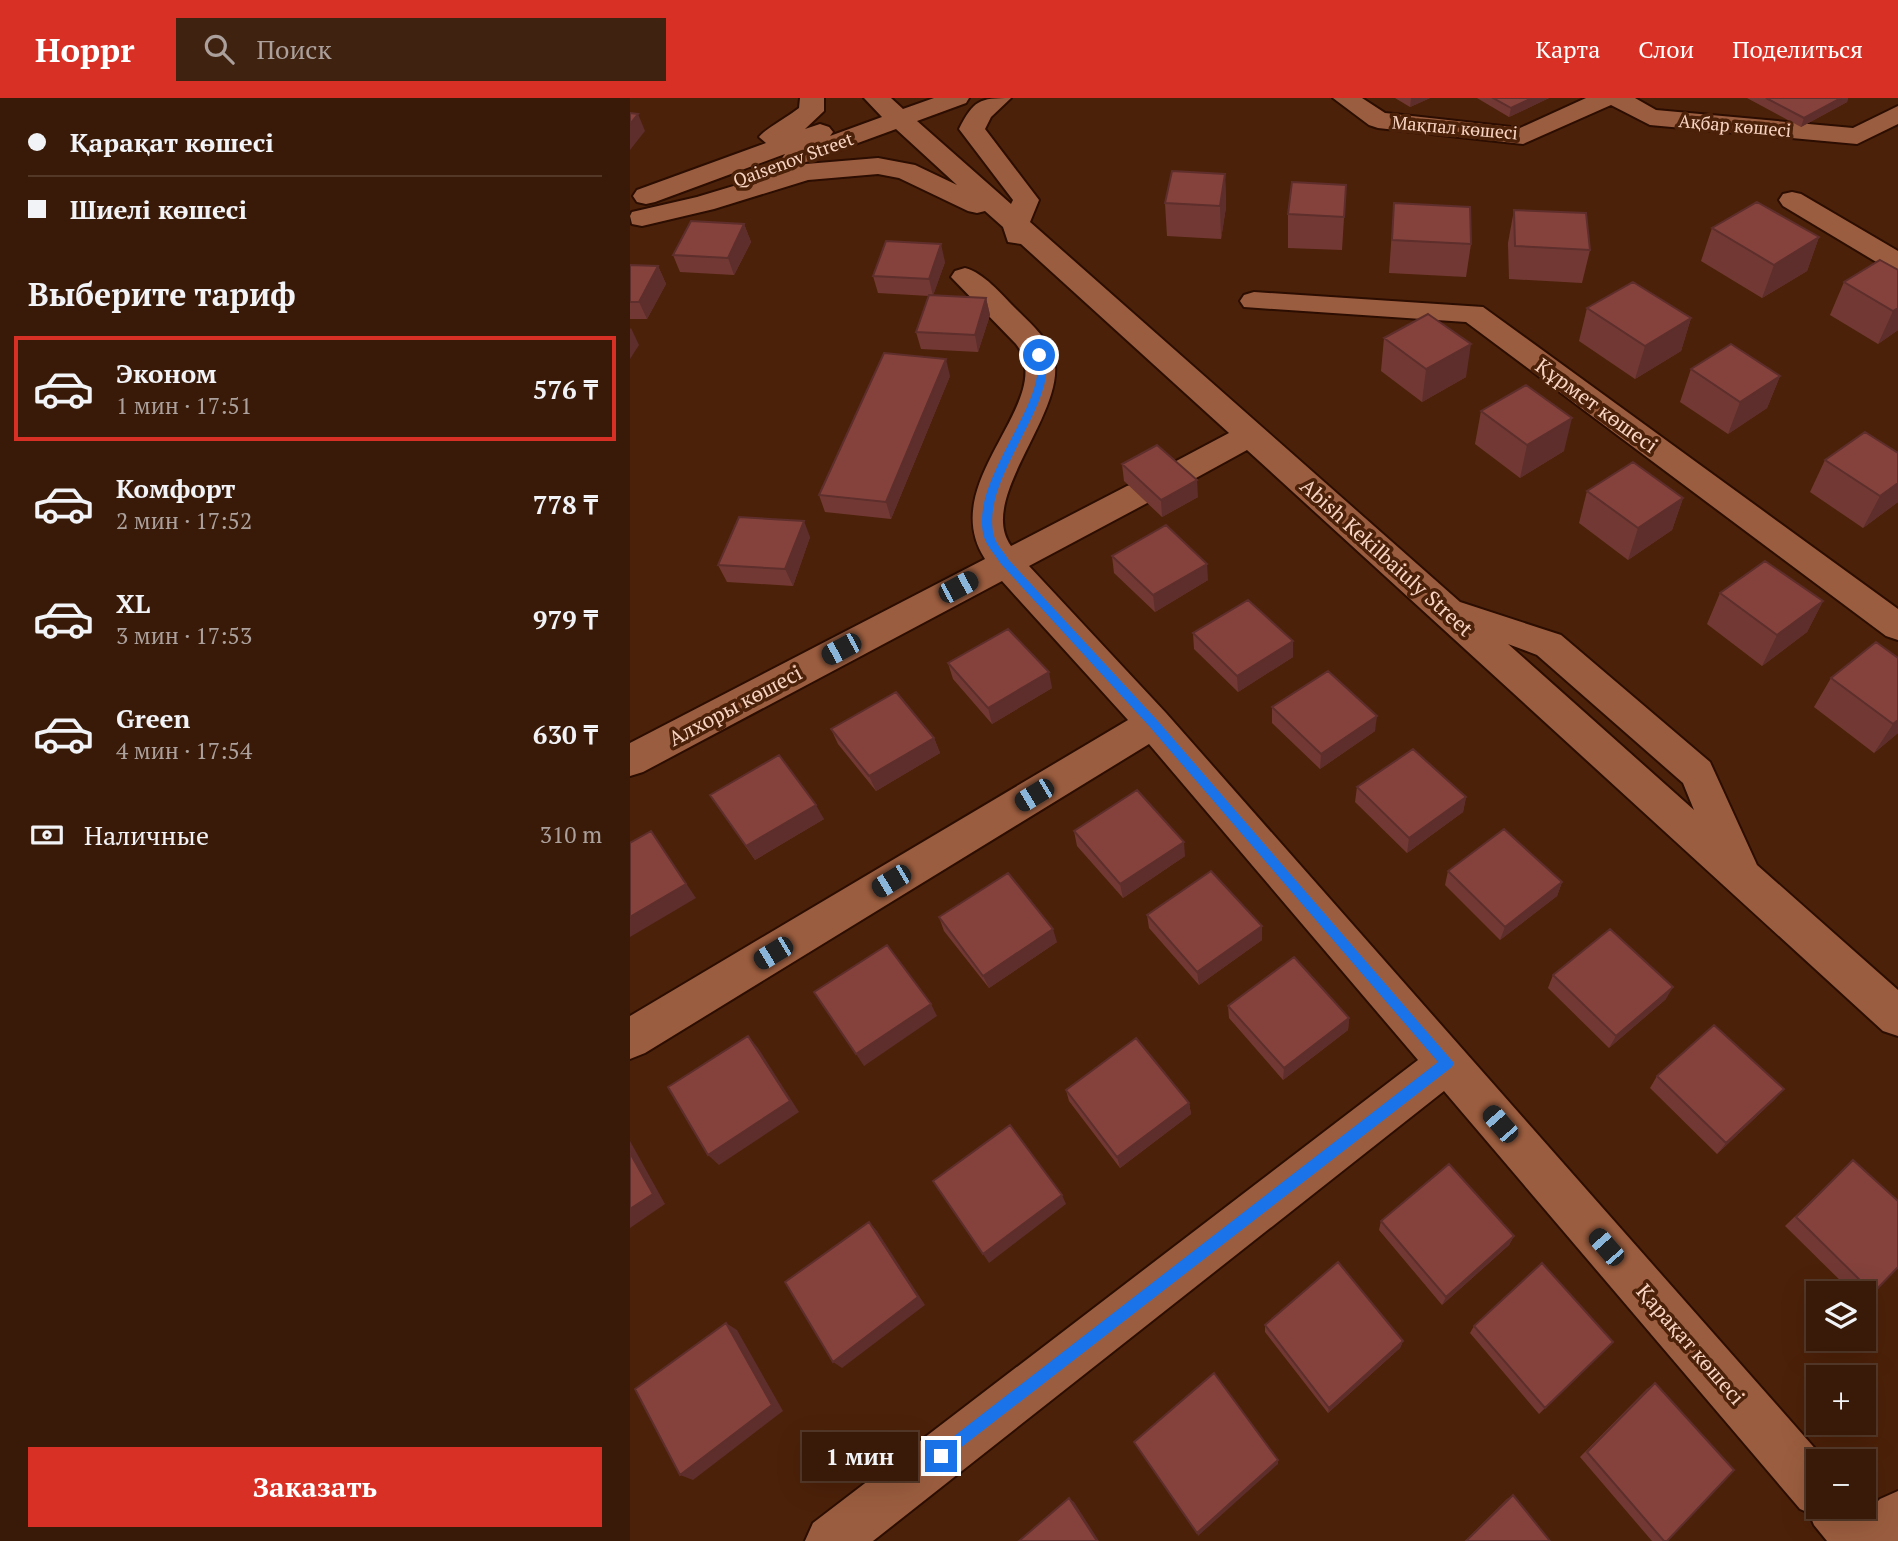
<!DOCTYPE html>
<html lang="ru">
<head>
<meta charset="utf-8">
<style>
	:root { --surface:#391907; --page:#402211; --text:#f1f3f6; --muted:#aba09b; --line:#533828; --accent:#d93025 }
	body { margin:0; font-family:"PT Serif",serif; background:var(--page); color:var(--text); height:100vh; display:flex; flex-direction:column; font-size:26px; white-space:nowrap }
	* { box-sizing:border-box; margin:0 }
	p { font-size:23px; color:var(--muted) }
	.icon { flex:none; width:38px; height:38px; fill:none; stroke:currentColor; stroke-width:2; stroke-linecap:round; stroke-linejoin:round }
	.map { position:relative; flex:1; overflow:hidden }
	.side { display:flex; flex-direction:column; background:var(--surface); width:630px }
	.side>* { flex:none }
	.guide { display:grid; align-content:center; height:154px; padding:0 28px; background:var(--surface) }
	.fabs { position:absolute; left:1176px; top:1183px; display:grid; gap:14px }
	.fabs a { display:grid; place-items:center; width:70px; height:70px; border-radius:0px; background:var(--surface); box-shadow:0 7px 28px #0002,0 0 0 2px var(--line); font-size:35px }
	.end { position:absolute; width:32px; height:32px; margin:-16px; border:9px solid #1a73e8; background:#fff; box-shadow:0 0 0 4px #fff }
	.from { border-radius:50% }
	.bubble { position:absolute; height:49px; border-radius:0px; background:var(--surface); box-shadow:0 7px 28px #0002,0 0 0 2px var(--line); font-size:23px; font-weight:700; line-height:49px; text-align:center }
	.car { position:absolute; width:21px; height:42px; margin:-21px -10px; border-radius:9px; box-shadow:0 0 5px 2px #0007; background:linear-gradient(#222 24%,#8ab4d8 0 40%,#222 0 76%,#8ab4d8 0 86%,#222 0) }
	.guide b { display:flex; align-items:center; gap:24px; height:66px; font-size:26px }
	.guide b+b { border-top:2px solid var(--line) }
	.guide i { width:18px; height:18px; background:var(--text) }
	ul { padding:0; list-style:none }
	li { display:flex; align-items:center; gap:21px; height:105px; margin:0 14px 10px; padding:0 14px; border:4px solid transparent; border-radius:0px }
	li div { flex:1 }
	li b { display:block; font-size:26px }
	li em { font-style:normal; font-weight:700 }
	li.active { border-color:var(--accent) }
	li>.icon { width:63px; height:63px; stroke-width:1.5 }
	h2 { padding:0 28px; font-size:32px; line-height:84px }
	.pay { display:flex; align-items:center; gap:18px; height:77px; padding:0 28px; font-size:26px }
	.pay p { margin-inline-start:auto }
	.action { display:flex; gap:14px; margin-top:auto; padding:14px 28px }
	.action a { flex:1; height:80px; border-radius:0px; background:var(--accent); color:#fff; font-size:28px; font-weight:700; line-height:80px; text-align:center }
	header { display:flex; align-items:center; gap:42px; box-sizing:border-box; height:98px; padding:0 35px; background:var(--accent); color:#fff }
	header strong { font-size:33px }
	nav { display:flex; gap:38px; margin-inline-start:auto; font-size:24px }
	.search { width:490px; height:63px; background:var(--page); display:flex; align-items:center; gap:18px; box-sizing:border-box; padding:0 24px; border-radius:0px; color:var(--muted); font-size:26px }
	main { display:flex; flex:1; min-height:0 }
	.map>svg:first-child { display:block }
	.lines { fill:none; stroke-linecap:round; stroke-linejoin:round }
	.minor-casing { stroke:#2b0d01; stroke-width:4 }
	.minor { fill:#9b5d3f; fill-rule:evenodd }
	.wall { fill:#723934 }
	.shaded-wall { fill:#5d2e2b }
	.building { fill:#85423d; stroke:#5d2e2b; stroke-width:2 }
	.route { fill:#1a73e8 }
	.labels { text-anchor:middle; dominant-baseline:central; stroke-width:7; stroke-linejoin:round; paint-order:stroke }
	.far-street-label { font-size:18px; fill:#f8d4c3; stroke:#4c2109 }
	.street-label { font-size:21px; fill:#f8d4c3; stroke:#4c2109 }
</style>
</head>
<body>
<header>
<strong>Hoppr</strong>
<div class="search"><svg class="icon" aria-label="search" viewBox="0 0 24 24"><circle cx="10" cy="10" r="6"/><path d="M15 15l6 6"/></svg>Поиск</div>
<nav><a>Карта</a><a>Слои</a><a>Поделиться</a></nav>
</header>
<main>
<section class="side">
<div class="guide">
<b><i class="from"></i>Қарақат көшесі</b>
<b><i></i>Шиелі көшесі</b>
</div>
<h2>Выберите тариф</h2>
<ul>
<li class="active"><svg class="icon" aria-label="car" viewBox="0 0 24 24"><path d="M5 17H2v-5l4-1 3-4h7l3 4 3 1v5h-3M9 17h6M6 11h13"/><circle cx="7" cy="17" r="2"/><circle cx="17" cy="17" r="2"/></svg><div><b>Эконом</b><p>1 мин · 17:51</p></div><em>576 ₸</em></li>
<li><svg class="icon" aria-label="car" viewBox="0 0 24 24"><path d="M5 17H2v-5l4-1 3-4h7l3 4 3 1v5h-3M9 17h6M6 11h13"/><circle cx="7" cy="17" r="2"/><circle cx="17" cy="17" r="2"/></svg><div><b>Комфорт</b><p>2 мин · 17:52</p></div><em>778 ₸</em></li>
<li><svg class="icon" aria-label="car" viewBox="0 0 24 24"><path d="M5 17H2v-5l4-1 3-4h7l3 4 3 1v5h-3M9 17h6M6 11h13"/><circle cx="7" cy="17" r="2"/><circle cx="17" cy="17" r="2"/></svg><div><b>XL</b><p>3 мин · 17:53</p></div><em>979 ₸</em></li>
<li><svg class="icon" aria-label="car" viewBox="0 0 24 24"><path d="M5 17H2v-5l4-1 3-4h7l3 4 3 1v5h-3M9 17h6M6 11h13"/><circle cx="7" cy="17" r="2"/><circle cx="17" cy="17" r="2"/></svg><div><b>Green</b><p>4 мин · 17:54</p></div><em>630 ₸</em></li>
</ul>
<div class="pay"><svg class="icon" aria-label="cash" viewBox="0 0 24 24"><path d="M3 7h18v10H3z"/><circle cx="12" cy="12" r="2"/></svg>Наличные<p>310 m</p></div>
<div class="action"><a>Заказать</a></div>
</section>
<div class="map">
<svg width="1268" height="1443" viewBox="0 0 1268 1443">
	<rect width="100%" height="100%" fill="#4c2109"/>
	<g class="lines">
		<defs>
			<path id="minor" d="M170,0H194V13L175,31L190,26L199,29L203,34L200,38L252,19L234,0H261L273,11L304,0H339L336,5L287,23L381,106L383,102L329,31C344,2 349,0 381,0L361,19L355,31L409,102L400,124L830,504L931,537L1080,664L1127,767L1268,892V938L1253,933L617,352L555,386L544,389L533,386L528,378L533,370L599,335L391,146L378,144L373,129L355,113L347,115L338,113L269,80L248,76L178,82L84,111L12,128L2,126L0,118L2,114L67,99L176,66L248,60L285,67L327,87L266,31L165,68L156,65L152,60L155,56L25,104L16,106L7,104L3,98L7,92L136,45L129,39C134,32 159,18 169,10ZM878,546L907,557L1053,685L1064,712Z
				M703,0H732L755,15L890,30L956,0H1005L1026,12L1223,30L1268,8V26L1227,46L1020,27L981,7L893,46L748,30L739,27Z
				M1162,94L1171,96L1268,153V173L1258,171L1153,108L1149,102L1153,96Z
				M335,170C354,175 371,196 385,210C398,223 419,241 424,260C437,315 346,400 381,448L497,388L508,385L519,388L524,396L519,404L399,468L536,615L1196,1363H1188V1409H1234V1406L1239,1412L1250,1401L1268,1393V1443H1197L1184,1427L1179,1415L1170,1411L814,993L243,1443H175L183,1425L788,962L519,646L15,955L0,961V918L498,622L372,483L13,674L0,678V645L355,461C304,383 430,303 386,246L321,179L325,173Z
				M624,194L853,209L1268,511V542L1256,538L836,224L614,209L610,203L614,197Z"/>
		</defs>
		<use href="#minor" class="minor-casing"/>
		<use href="#minor" class="minor"/>
	</g>
	<path class="wall" d="M765,0H800L780,9Z
		M847,0H919L879,19Z
		M1117,0H1218L1217,4L1171,29Z
		M595,76L596,109L591,141L537,138L535,105Z
		M716,87L712,152L658,150V116Z
		M764,105L841,146L836,179L759,175Z
		M884,112L960,152L952,185L879,181L878,145Z
		M114,126L121,144L104,177L50,174L43,157Z
		M1082,130L1189,139L1177,173L1132,200L1071,163Z
		M1250,162L1268,232L1248,246L1200,217L1214,184Z
		M315,164L303,197L356,200L360,217L348,254L291,251L286,234L299,198L248,195L243,178Z
		M0,167L28,168L36,186L17,221H0Z
		M957,210L1061,220L1051,253L1005,281L949,243Z
		M754,240L836,279L792,304L751,273Z
		M1061,271L1150,278L1137,310L1098,336L1050,304Z
		M320,278L261,421L195,414L189,397Z
		M851,313L934,353L890,380L845,346Z
		M1268,355V404L1233,430L1180,394L1195,362Z
		M492,366L568,399L532,419L494,383Z
		M957,393L1053,400L1042,432L998,462L949,425Z
		M180,439L163,488L97,484L88,467Z
		M482,458L578,482L525,514L484,475Z
		M1090,495L1193,503L1177,534L1132,568L1077,526Z
		M563,535L663,559L608,594L564,551Z
		M1268,560V635L1244,655L1184,609L1201,580Z
		M318,565L422,590L362,626L323,581Z
		M642,609L745,633L690,671L642,625Z
		M201,631L304,640L310,655L246,693L208,646Z
		M727,689L836,699L833,714L777,755L725,704Z
		M80,697L194,721L125,762Z
		M444,733L555,758L493,800L447,748Z
		M818,773L932,784L927,798L870,842L815,787Z
		M517,817L632,828V842L569,887L519,830Z
		M309,819L427,844L359,890L314,833Z
		M923,877L1036,901L979,950L918,890Z
		M598,908L719,920L718,932L653,982L599,920Z
		M1027,978L1154,991L1144,1002L1087,1056L1020,990Z
		M436,992L559,1005L561,1016L490,1070L439,1003Z
		M1223,1062L1243,1195L1234,1201V1195H1223L1155,1128Z
		M751,1123L884,1138L879,1147L812,1207L749,1132Z
		M635,1227L773,1243L770,1250L698,1315L635,1234Z
		M844,1228L983,1244L909,1316L840,1235Z
		M1025,1285L1037,1443H1022L950,1359L1017,1291Z
		M883,1397L920,1443H835L877,1401Z"/>
	<path class="shaded-wall" d="M781,0H800L780,9Z
		M902,0H919L879,19L881,10Z
		M1211,0H1218L1217,4L1171,29L1174,20Z
		M8,16L15,33L0,52V26Z
		M595,76L596,109L591,141L590,108Z
		M114,126L121,144L104,177L98,160Z
		M1189,139L1177,173L1132,200L1144,167Z
		M311,146L315,164L303,198L299,181Z
		M28,168L36,186L17,221L9,204Z
		M356,200L360,217L348,254L345,237Z
		M1268,210V232L1248,246L1263,213Z
		M1061,220L1051,253L1005,281L1015,248Z
		M1,230L9,247L0,261V231Z
		M841,246L836,279L792,304L796,271Z
		M316,261L320,278L261,421L256,404Z
		M1150,278L1137,310L1098,336L1110,304Z
		M942,320L934,353L890,380L897,347Z
		M567,382L568,399L532,419L531,402Z
		M1268,385V404L1233,430L1250,398Z
		M1053,400L1042,432L998,462L1008,430Z
		M174,423L180,439L163,488L155,471Z
		M577,466L578,482L525,514L523,497Z
		M1193,503L1177,534L1132,568L1147,537Z
		M663,543V559L608,594L607,578Z
		M419,574L422,590L362,626L358,610Z
		M747,618L745,633L690,671L691,656Z
		M1268,622V635L1244,655L1263,626Z
		M304,640L310,655L246,693L239,678Z
		M836,699L833,714L777,755L779,740Z
		M186,707L194,721L125,762L116,748Z
		M21,733L66,800L0,839V819Z
		M554,744L555,758L493,800L490,786Z
		M932,784L927,798L870,842L875,829Z
		M632,828V842L569,887L567,874Z
		M423,831L427,844L359,890L353,878Z
		M1043,889L1036,901L979,950L986,938Z
		M301,906L307,918L234,968L226,956Z
		M719,920L718,932L653,982L654,970Z
		M118,938L128,950L169,1014L89,1067L78,1057Z
		M1154,991L1144,1002L1087,1056L1096,1045Z
		M559,1005L561,1016L490,1070L487,1059Z
		M0,1043L35,1106L0,1130Z
		M432,1097L436,1106L359,1165L353,1156Z
		M239,1124L247,1133L295,1207L212,1270L203,1264Z
		M884,1138L879,1147L812,1207L816,1199Z
		M96,1225L107,1232L153,1313L63,1382L50,1377Z
		M773,1243L770,1250L698,1315L699,1310Z
		M648,1362V1366L568,1438L567,1435Z
		M439,1400L444,1404L469,1443H467Z"/>
	<path class="building" d="M863,0H902L881,10Z
		M1136,0H1211L1174,20Z
		M0,15L8,16L0,26Z
		M542,73L595,76L590,108L535,105Z
		M662,84L716,87L714,119L658,116Z
		M1127,104L1189,139L1144,167L1082,130Z
		M764,105L840,109L841,146L762,142Z
		M884,112L956,115L960,152L885,148Z
		M61,123L114,126L98,160L43,157Z
		M256,143L311,146L299,181L243,178Z
		M1250,162L1268,172V210L1263,213L1214,184Z
		M0,167L28,168L9,204H0Z
		M1003,184L1061,220L1015,248L957,210Z
		M299,197L356,200L345,237L286,234Z
		M798,216L841,246L796,271L754,240Z
		M1101,246L1150,278L1110,304L1061,271Z
		M254,255L316,261L256,404L189,397Z
		M896,287L942,320L897,347L851,313Z
		M1235,334L1268,355V385L1250,398L1195,362Z
		M527,347L567,382L531,402L492,366Z
		M1003,364L1053,400L1008,430L957,393Z
		M109,419L174,423L155,471L88,467Z
		M536,427L577,466L523,497L482,458Z
		M1135,463L1193,503L1147,537L1090,495Z
		M618,502L663,543L607,578L563,535Z
		M378,531L419,574L358,610L318,565Z
		M1246,544L1268,560V622L1263,626L1201,580Z
		M698,573L747,618L691,656L642,609Z
		M266,594L304,640L239,678L201,631Z
		M783,651L836,699L779,740L727,689Z
		M149,657L186,707L116,748L80,697Z
		M507,692L554,744L490,786L444,733Z
		M874,731L932,784L875,829L818,773Z
		M21,733L56,786L0,819V745Z
		M581,773L632,828L567,874L517,817Z
		M378,775L423,831L353,878L309,819Z
		M980,831L1043,889L986,938L923,877Z
		M257,847L301,906L226,956L184,894Z
		M664,859L719,920L654,970L598,908Z
		M1084,927L1154,991L1096,1045L1027,978Z
		M118,938L160,1003L78,1057L38,989Z
		M506,940L559,1005L487,1059L436,992Z
		M380,1027L432,1097L353,1156L303,1083Z
		M0,1055L23,1096L0,1111Z
		M1223,1062L1268,1103V1169L1243,1195L1166,1119Z
		M819,1066L884,1138L816,1199L751,1123Z
		M239,1124L288,1199L203,1264L155,1184Z
		M708,1164L773,1243L699,1310L635,1227Z
		M912,1165L983,1244L915,1310L844,1228Z
		M96,1225L142,1307L50,1377L5,1291Z
		M584,1275L648,1362L567,1435L504,1344Z
		M1025,1285L1104,1372L1037,1443H1034L957,1354Z
		M883,1397L920,1443H836Z
		M439,1400L467,1443H389Z"/>
	<path class="route" d="M409,254L413,257C414,264 417,272 416,278C409,326 351,389 364,438C366,446 374,454 378,461L527,622L824,965L822,969L311,1365L306,1363L303,1358L306,1352L808,964L519,628L371,466C366,458 357,448 354,439C340,390 400,325 407,278C408,271 405,264 404,257Z"/>
	<g class="labels">
		<g class="far-street-label">
			<text transform="translate(1105 27) rotate(5)">Ақбар көшесі</text>
			<text transform="translate(825 29) rotate(5)">Мақпал көшесі</text>
			<text transform="translate(163 61) rotate(-20)">Qaisenov Street</text>
		</g>
		<g class="street-label">
			<text transform="translate(967 307) rotate(36)">Құрмет көшесі</text>
			<text transform="translate(757 459) rotate(42)">Abish Kekilbaiuly Street</text>
			<text transform="translate(105 607) rotate(-28)">Алхоры көшесі</text>
			<text transform="translate(1061 1246) rotate(49)">Қарақат көшесі</text>
		</g>
	</g>
</svg>
<div class="fabs">
<a><svg class="icon" aria-label="layers" viewBox="0 0 24 24"><path d="M12 4l9 5-9 5-9-5zM3 14l9 5 9-5"/></svg></a>
<a>+</a>
<a>−</a>
</div>
<i class="end from" style="left:409px;top:257px"></i>
<i class="end" style="left:311px;top:1358px"></i>
<div class="bubble" style="left:172px;top:1334px;width:116px">1 мин</div>
<i class="car" style="left:328px;top:489px;rotate:62deg"></i>
<i class="car" style="left:211px;top:551px;rotate:242deg"></i>
<i class="car" style="left:404px;top:697px;rotate:239deg"></i>
<i class="car" style="left:261px;top:783px;rotate:239deg"></i>
<i class="car" style="left:143px;top:855px;rotate:239deg"></i>
<i class="car" style="left:870px;top:1026px;rotate:319deg"></i>
<i class="car" style="left:976px;top:1149px;rotate:319deg"></i>
</div>
</main>
</body>
</html>
